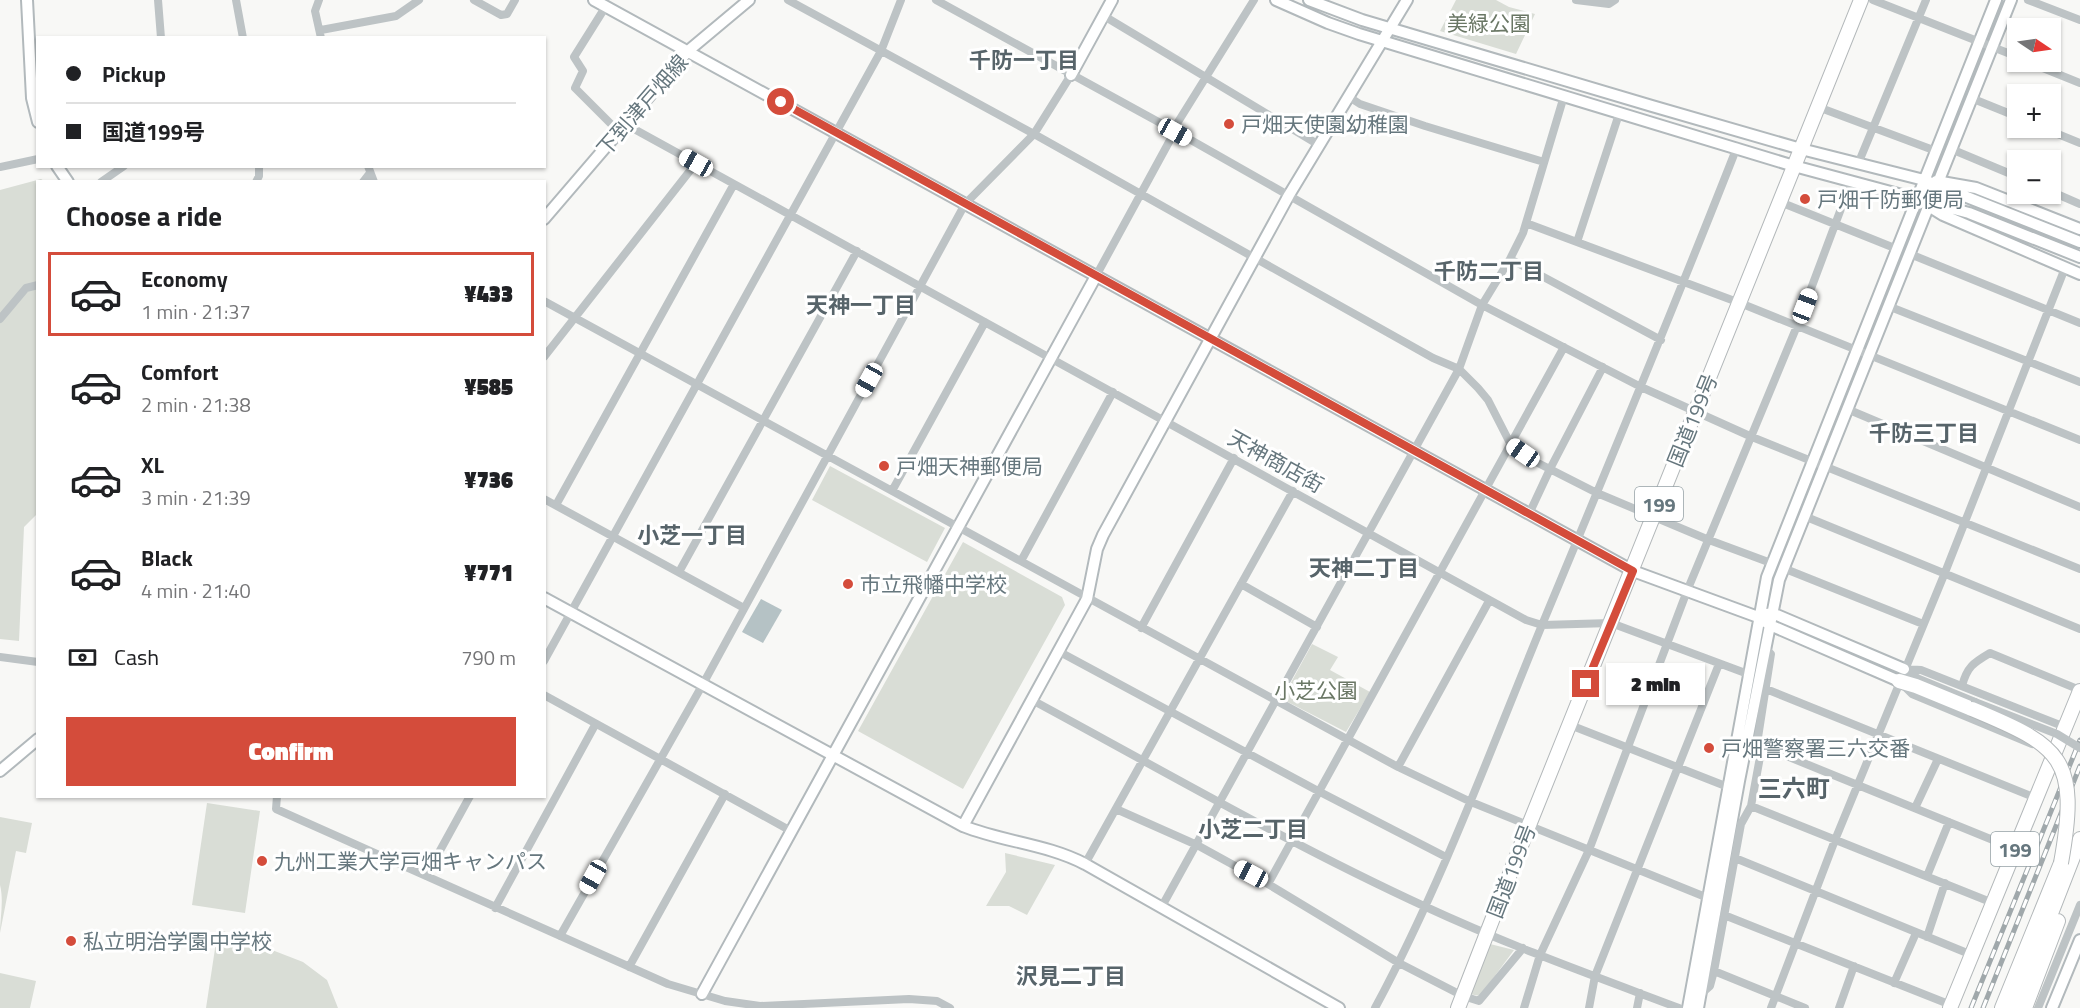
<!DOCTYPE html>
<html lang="en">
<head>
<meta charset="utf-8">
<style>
	:root { --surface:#fff; --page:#f2f2f2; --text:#202124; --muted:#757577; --line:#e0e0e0; --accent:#d44c3b }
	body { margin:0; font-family:"Titillium Web","Noto Sans JP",sans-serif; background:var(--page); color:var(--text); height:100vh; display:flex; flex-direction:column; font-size:22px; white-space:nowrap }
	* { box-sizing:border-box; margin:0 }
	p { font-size:20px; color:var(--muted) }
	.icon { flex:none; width:33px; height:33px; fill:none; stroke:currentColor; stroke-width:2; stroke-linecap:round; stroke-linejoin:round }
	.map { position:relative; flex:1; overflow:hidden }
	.details { position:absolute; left:36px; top:180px; width:510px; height:618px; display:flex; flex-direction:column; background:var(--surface); border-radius:0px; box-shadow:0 2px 4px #0004 }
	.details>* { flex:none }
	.guide { position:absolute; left:36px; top:36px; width:510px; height:132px; border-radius:0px; box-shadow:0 2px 4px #0004; display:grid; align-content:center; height:132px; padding:0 30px; background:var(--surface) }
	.needle { width:39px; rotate:103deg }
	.buttons { position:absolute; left:2007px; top:18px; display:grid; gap:12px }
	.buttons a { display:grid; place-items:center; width:54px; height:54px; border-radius:0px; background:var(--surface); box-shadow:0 2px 4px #0004; font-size:30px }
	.end { position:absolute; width:27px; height:27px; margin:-14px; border:8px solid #d44c3b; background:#fff; box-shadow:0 0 0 3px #fff }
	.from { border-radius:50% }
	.bubble { position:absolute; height:42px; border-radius:0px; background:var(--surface); box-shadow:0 2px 4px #0004; font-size:20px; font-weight:800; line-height:42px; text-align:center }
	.car { position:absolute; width:18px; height:36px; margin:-18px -9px; border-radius:8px; box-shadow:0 0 4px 2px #0007; background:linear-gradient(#fff 24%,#345 0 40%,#fff 0 76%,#345 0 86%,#fff 0) }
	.guide b { display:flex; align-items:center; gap:21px; height:57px; font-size:22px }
	.guide b+b { border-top:2px solid var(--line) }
	.guide i { width:15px; height:15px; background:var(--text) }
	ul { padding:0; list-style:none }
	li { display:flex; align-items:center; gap:18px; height:84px; margin:0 12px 9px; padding:0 18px; border:3px solid transparent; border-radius:0px }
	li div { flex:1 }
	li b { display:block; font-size:22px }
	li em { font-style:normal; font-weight:800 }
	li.on { border-color:var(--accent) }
	li>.icon { width:54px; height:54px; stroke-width:1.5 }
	h2 { padding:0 30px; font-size:27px; line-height:72px }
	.pay { display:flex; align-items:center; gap:15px; height:66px; padding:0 30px; font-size:22px }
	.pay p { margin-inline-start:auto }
	.action { display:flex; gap:12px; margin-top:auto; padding:12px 30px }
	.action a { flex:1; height:69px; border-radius:0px; background:var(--accent); color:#fff; font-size:24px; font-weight:800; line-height:69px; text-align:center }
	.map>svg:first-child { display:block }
	.green { fill:#d9ddd6 }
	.water { fill:#b5c2c5 }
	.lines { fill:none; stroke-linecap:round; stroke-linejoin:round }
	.secondary-casing { stroke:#b2b9bc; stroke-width:14 }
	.highway-casing { stroke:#b3b8ba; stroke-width:16 }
	.street { stroke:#bdc3c5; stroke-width:8 }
	.secondary { stroke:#fff; stroke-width:10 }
	.highway { stroke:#fff; stroke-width:14 }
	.rail-casing { stroke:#a0a8ab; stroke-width:5 }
	.rail { stroke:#fff; stroke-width:3; stroke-dasharray:9; stroke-linecap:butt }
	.highway-bridge-casing { stroke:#b3b8ba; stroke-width:16; stroke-linecap:butt }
	.street-bridge { stroke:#bdc3c5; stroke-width:8 }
	.highway-bridge { stroke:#fff; stroke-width:14 }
	.route { stroke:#d44c3b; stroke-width:8 }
	.poi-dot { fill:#d44c3b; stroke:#fff; stroke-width:2 }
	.labels { text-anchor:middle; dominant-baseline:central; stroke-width:6; stroke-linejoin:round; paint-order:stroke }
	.shield { fill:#fff; stroke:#94a0a5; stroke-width:1.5 }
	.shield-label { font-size:20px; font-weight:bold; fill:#66777e }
	.park-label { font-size:21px; fill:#6a7765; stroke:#fff }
	.street-label { font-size:21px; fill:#66777e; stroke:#fff }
	.poi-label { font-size:21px; fill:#66777e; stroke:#fff; text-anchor:start }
	.neighbourhood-label { font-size:22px; font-weight:bold; fill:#57646a; stroke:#fff }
	.quarter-label { font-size:24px; font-weight:bold; fill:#57646a; stroke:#fff }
</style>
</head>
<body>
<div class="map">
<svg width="2080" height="1008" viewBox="0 0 2080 1008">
	<rect width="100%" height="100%" fill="#f8f8f6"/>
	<path class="green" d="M1456,0H1496L1509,7L1535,14L1516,54L1440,31Z
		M41,179L44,181L38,182L37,514L24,527L19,641L0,639V190Z
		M830,466L945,528L927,562L812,500Z
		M963,542L1062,597L1065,605L963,789L858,731Z
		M1312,644L1338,657L1330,670L1370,692L1346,732L1282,699Z
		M207,803L260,811L245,913L192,905Z
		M0,817L32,823L26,853L16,851L0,933C0,918 4,901 0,885Z
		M1005,853L1055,865L1027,915L1009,906H986L1006,872Z
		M218,929L303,962L327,980L338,1008H206Z
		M1490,944L1514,950L1480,996L1469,994Z
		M0,973L36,981L30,1008H0Z"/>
	<path class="water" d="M761,599L782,610L763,643L742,632Z"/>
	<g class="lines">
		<defs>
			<path id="secondary" d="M27,0L32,98L38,122
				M594,0L1633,571L1758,617L1770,625L1899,681
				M1276,0L1328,23L1359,34L1794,166L1969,213L2080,257
				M1309,0L1362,20L1652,106L1801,149L1924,180L2080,242
				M1071,75L1112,0
				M57,166L68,182
				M1936,181L1976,188L2080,229
				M1927,205L1943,215L2080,274
				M544,219L688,51L749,0
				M544,598L963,826C1003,842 1047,844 1085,864L1339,1008
				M1767,614L1772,613L1904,669
				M0,771L38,739
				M963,826L1087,599L1097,549L1103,535L1289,195L1407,0
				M702,994L1096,276
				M1688,1008L1767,577L1996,0
				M1698,1008L1739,781L1779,580L2011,0
				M2052,1008L2080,940"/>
			<path id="highway" d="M1899,681L1916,686L1972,709
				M1458,1008L1529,825L1861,0
				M1950,1008L2080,691
				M2002,1008L2061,863
				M2014,1008L2080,839
				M2025,1008L2058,921"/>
		</defs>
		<use href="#secondary" class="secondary-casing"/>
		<use href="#highway" class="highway-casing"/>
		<path class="street" d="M158,0L161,38
			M236,0L243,38
			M319,0L315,11L321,38
			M474,0L501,15L507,14L515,0
			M788,0L1034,134L1433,358L1459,369L1478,388L1488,400L1511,445L1534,461L1597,493L1709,540L1771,563
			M936,0L1175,131L1482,305L1641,387L1752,437L2080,569
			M1576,0L1609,4L1615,0
			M1873,0L2018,57
			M2028,0L2080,20
			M606,6L574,57L583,71L575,88L619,132
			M1104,16L1319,145
			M321,30L396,16L419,0
			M2028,62L2080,83
			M1349,97L1360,104L1425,126L1544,162
			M1971,98L2018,117
			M1818,107L1936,151
			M625,124L1526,620L1542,625L1611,623L1748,674
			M2043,128L2080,143
			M1173,130L1254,0
			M1951,149L2018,177
			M1858,164L1926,0
			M368,166L374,182
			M0,167L38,159
			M101,182L124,166
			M256,182L259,176V166
			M363,182L370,173
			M2050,191L2080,204
			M1780,202L1897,249
			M1526,223L1740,303L2080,440
			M1577,242L1619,114
			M1910,254L2080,323
			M1510,259L1661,340
			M1096,276L1175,131
			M544,301L1398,767L1471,802L1708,898
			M1888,306L2080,382
			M0,319L26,288L38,285
			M544,357L696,163
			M1847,409L2080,507
			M892,491L985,322
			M544,499L744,608
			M556,505L734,184
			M1529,514L1550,469L1603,367
			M1804,516L2080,629
			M1021,561L1113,392
			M1783,568L1923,624
			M679,572L857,251
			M1241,584L1317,627
			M1141,628L1234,458
			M1058,651L1320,792L1446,857
			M0,657L38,662
			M544,661L881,51L901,0
			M1904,669L1921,670L2065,727
			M1905,670L1919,679L1975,702
			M1902,684L1912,694L2032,744
			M1962,686C1967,667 1973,663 1990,653L2080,690
			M1766,689L2036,798
			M544,695L791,831
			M1032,700C1162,770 1291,845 1426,907C1508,945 1594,976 1679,1008
			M1570,725L1728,787
			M1757,744L2015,849
			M1398,767L1489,601
			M277,796L276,809L668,984L725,1001L760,1006L909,999L937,1001L950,1008
			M1751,806L1993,903
			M1915,808L1938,759
			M1116,809L1197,845L1268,884L1399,963L1463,996L1479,1001L1523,948
			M1735,858L1972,955
			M1085,864L1293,491
			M426,876L470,796
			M1927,876L1949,822
			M1268,884L1564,347
			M495,908L595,725
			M1161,908L1459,369L1482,305L1510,259L1523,233L1564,96
			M1724,915L1951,1005
			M560,936L703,684L965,204L1034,134L1071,75
			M1927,937L1945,883
			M629,967L725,794
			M1714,971L1805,1008
			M1894,983L1916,933
			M1701,994L1710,986L1714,971L1741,824L1751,806L1760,757L1757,744L1771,654L1765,648
			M1375,1008C1441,885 1489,754 1542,625C1608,466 1674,308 1737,147
			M1524,1008L1540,955L1589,850L1687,591L1797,326L1851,182
			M1589,1008L1595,976L1719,664
			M1637,1008L1640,993
			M1771,1008L1835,840L1944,575L2065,268
			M1839,1008L1854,966
			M2038,1008L2080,905"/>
		<use href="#secondary" class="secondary"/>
		<use href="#highway" class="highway"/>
		<defs>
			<path id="rail" d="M1971,1008L2080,740
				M1983,1008L2080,766"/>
		</defs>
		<use href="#rail" class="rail-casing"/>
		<use href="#rail" class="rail"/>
		<defs>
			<path id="highway-bridge" d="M1972,709C2061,746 2080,758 2061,863"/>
		</defs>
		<use href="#highway-bridge" class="highway-bridge-casing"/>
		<path class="street-bridge" d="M1975,702L2057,734L2080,748"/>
		<use href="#highway-bridge" class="highway-bridge"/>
	</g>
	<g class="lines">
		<path class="route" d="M781,102L1633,571L1586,684"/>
	</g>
	<g class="poi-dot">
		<circle cx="1229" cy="124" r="6"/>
		<circle cx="1805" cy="199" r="6"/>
		<circle cx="884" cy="466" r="6"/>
		<circle cx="848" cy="584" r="6"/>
		<circle cx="1709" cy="748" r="6"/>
		<circle cx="262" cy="861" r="6"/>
		<circle cx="71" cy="941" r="6"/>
	</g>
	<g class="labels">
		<g class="shield">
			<rect x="1635" y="487" width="48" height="34" rx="4.5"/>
			<rect x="1991" y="832" width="48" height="34" rx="4.5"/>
		</g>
		<g class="shield-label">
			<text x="1659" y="504">199</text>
			<text x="2015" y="849">199</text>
		</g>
		<g class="park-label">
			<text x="1489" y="23">美緑公園</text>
			<text x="1316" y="690">小芝公園</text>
		</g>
		<g class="street-label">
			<text transform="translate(642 105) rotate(-49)">下到津戸畑線</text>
			<text transform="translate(1692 420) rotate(-68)">国道199号</text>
			<text transform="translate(1276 461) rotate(29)">天神商店街</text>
			<text transform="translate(1511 871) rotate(-69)">国道199号</text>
		</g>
		<g class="poi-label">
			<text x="1241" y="124">戸畑天使園幼稚園</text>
			<text x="1817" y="199">戸畑千防郵便局</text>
			<text x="896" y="466">戸畑天神郵便局</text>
			<text x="860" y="584">市立飛幡中学校</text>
			<text x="1721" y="748">戸畑警察署三六交番</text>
			<text x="274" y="861">九州工業大学戸畑キャンパス</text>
			<text x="83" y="941">私立明治学園中学校</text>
		</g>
		<g class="neighbourhood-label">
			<text x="1024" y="60">千防一丁目</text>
			<text x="1489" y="271">千防二丁目</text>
			<text x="861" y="305">天神一丁目</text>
			<text x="1924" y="433">千防三丁目</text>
			<text x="692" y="535">小芝一丁目</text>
			<text x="1364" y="568">天神二丁目</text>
			<text x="1253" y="829">小芝二丁目</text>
			<text x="1071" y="976">沢見二丁目</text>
		</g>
		<g class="quarter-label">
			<text x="1794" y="788">三六町</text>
		</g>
	</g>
</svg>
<div class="buttons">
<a><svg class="needle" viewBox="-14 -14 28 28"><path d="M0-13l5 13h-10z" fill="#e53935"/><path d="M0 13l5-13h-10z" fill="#757577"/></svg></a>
<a>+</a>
<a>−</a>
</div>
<i class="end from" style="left:781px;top:102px"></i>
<i class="end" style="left:1586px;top:684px"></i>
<div class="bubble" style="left:1606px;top:663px;width:99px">2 min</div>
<i class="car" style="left:1175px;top:132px;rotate:119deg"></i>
<i class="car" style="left:696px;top:163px;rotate:299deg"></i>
<i class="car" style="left:1805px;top:306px;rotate:21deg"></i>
<i class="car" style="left:869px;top:380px;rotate:209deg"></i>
<i class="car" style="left:1523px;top:453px;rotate:305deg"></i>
<i class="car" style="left:1251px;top:874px;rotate:298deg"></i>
<i class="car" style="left:593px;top:877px;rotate:209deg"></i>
<div class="guide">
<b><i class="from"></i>Pickup</b>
<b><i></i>国道199号</b>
</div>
<section class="details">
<h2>Choose a ride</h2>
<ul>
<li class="on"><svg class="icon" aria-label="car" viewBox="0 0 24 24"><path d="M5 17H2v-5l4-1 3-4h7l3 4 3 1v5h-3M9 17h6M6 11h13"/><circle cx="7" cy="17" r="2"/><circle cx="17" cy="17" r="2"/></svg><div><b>Economy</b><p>1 min · 21:37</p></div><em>¥433</em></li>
<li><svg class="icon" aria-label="car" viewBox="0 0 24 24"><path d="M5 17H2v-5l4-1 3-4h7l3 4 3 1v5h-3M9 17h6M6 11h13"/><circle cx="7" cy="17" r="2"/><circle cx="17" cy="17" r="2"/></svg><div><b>Comfort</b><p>2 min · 21:38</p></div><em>¥585</em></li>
<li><svg class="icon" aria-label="car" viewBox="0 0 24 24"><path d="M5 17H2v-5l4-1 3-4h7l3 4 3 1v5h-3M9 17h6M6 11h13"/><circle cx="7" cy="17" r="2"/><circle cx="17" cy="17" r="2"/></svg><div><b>XL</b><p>3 min · 21:39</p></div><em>¥736</em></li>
<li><svg class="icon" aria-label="car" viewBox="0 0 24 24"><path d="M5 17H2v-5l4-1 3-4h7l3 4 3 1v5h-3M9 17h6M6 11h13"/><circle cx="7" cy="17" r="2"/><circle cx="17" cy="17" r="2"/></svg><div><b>Black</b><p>4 min · 21:40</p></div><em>¥771</em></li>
</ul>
<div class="pay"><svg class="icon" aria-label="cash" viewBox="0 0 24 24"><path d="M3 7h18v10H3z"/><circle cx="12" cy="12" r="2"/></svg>Cash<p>790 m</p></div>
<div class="action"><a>Confirm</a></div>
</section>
</div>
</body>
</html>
